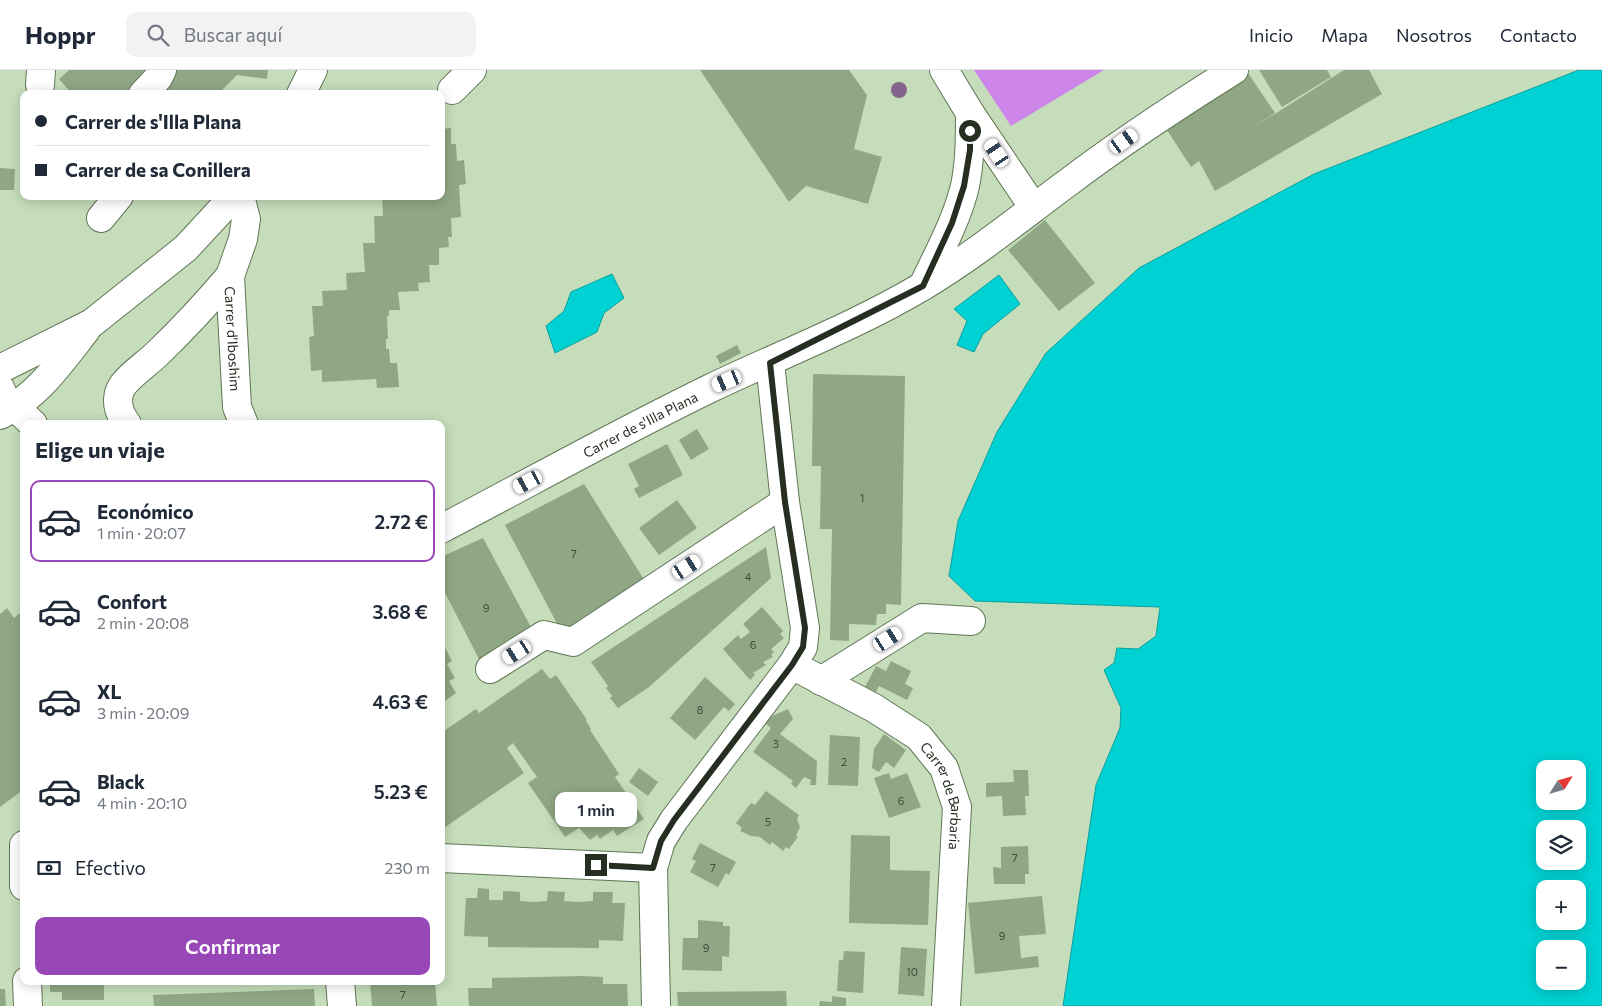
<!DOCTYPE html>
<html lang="es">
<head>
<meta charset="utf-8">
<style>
	:root { --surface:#fff; --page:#f2f2f3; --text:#1f2937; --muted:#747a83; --line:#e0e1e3; --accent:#9847b6 }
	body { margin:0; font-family:Commissioner,sans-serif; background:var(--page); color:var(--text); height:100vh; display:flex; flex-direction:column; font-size:19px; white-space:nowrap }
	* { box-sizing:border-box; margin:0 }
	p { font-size:16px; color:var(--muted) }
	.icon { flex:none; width:28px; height:28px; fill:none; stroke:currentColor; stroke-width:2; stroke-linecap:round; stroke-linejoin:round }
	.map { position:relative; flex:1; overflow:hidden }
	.side { position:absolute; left:20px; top:350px; width:425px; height:565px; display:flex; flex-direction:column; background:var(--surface); border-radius:10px; box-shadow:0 2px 12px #0003 }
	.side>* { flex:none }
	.banner { position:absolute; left:20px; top:20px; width:425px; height:110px; border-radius:10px; box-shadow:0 2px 12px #0003; display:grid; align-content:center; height:110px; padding:0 15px; background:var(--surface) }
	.needle { width:32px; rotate:53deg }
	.tools { position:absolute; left:1536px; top:690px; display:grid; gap:10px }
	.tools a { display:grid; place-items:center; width:50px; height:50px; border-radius:10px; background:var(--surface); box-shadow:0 2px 12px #0003; font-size:25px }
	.end { position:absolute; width:22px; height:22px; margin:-11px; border:6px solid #252e21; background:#fff; box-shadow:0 0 0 2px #fff }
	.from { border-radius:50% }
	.bubble { position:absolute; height:35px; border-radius:10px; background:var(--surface); box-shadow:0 2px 12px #0003; font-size:16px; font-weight:600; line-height:35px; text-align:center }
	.car { position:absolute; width:15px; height:30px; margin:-15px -8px; border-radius:6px; box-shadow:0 0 4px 1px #0007; background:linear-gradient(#fff 24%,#345 0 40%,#fff 0 76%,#345 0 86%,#fff 0) }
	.banner b { display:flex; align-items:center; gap:18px; height:48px; font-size:19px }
	.banner b+b { border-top:1px solid var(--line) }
	.banner i { width:12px; height:12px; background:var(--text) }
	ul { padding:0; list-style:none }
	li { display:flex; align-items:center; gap:15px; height:82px; margin:0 10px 8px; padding:0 5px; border:2px solid transparent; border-radius:10px }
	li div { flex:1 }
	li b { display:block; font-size:19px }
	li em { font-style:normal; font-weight:600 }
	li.current { border-color:var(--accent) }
	li>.icon { width:45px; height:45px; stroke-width:1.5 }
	h2 { padding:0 15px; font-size:22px; line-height:60px }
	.pay { display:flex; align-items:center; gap:12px; height:55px; padding:0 15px; font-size:19px }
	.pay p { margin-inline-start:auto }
	.button { display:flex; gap:10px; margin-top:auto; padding:10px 15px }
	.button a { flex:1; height:58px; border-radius:10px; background:var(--accent); color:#fff; font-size:20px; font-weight:600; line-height:58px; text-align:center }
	header { display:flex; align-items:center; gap:30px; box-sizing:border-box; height:70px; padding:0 25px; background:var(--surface); border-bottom:1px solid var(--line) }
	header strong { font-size:24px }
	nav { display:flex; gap:28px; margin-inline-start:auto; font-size:18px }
	.search { width:350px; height:45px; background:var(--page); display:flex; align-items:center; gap:12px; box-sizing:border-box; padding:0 18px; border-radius:10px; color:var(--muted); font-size:19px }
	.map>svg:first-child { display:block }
	.green { fill:#cd85e9 }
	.water { fill:#00d1d3; stroke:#0ba09e; fill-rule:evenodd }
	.building { fill:#90a785 }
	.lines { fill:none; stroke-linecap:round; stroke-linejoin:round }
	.minor-casing { stroke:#607656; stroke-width:30 }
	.minor { stroke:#fff; stroke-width:28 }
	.tree { fill:#84638c }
	.route { stroke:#252e21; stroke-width:6 }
	.labels { text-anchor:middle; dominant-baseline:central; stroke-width:4; stroke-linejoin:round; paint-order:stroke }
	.number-label { font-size:11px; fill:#404c3a }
	.street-label { font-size:14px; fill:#252e21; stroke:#d2ebc7 }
</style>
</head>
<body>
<header>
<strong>Hoppr</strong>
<div class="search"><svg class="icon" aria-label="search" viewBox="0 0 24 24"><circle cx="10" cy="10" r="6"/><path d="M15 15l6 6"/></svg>Buscar aquí</div>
<nav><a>Inicio</a><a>Mapa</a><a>Nosotros</a><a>Contacto</a></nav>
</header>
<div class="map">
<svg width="1602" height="936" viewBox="0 0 1602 936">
	<rect width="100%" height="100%" fill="#c5ddbb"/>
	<path class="green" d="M974,0H1104L1011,56Z"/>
	<path class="water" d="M1579,0H1602V936H1063L1096,715L1120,658L1121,638L1104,600L1114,593L1117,578L1138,579L1156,566L1160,537L975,531L949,506L958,451L997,362L1046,283L1139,198L1314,104ZM1545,699H1578V731H1545ZM1545,759H1578V791H1545ZM1545,819H1578V851H1545ZM1545,879H1578V911H1545Z
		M612,204L624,228L604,243L597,262L555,283L546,256L564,241L571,222Z
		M999,205L1020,234L983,264L974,282L957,275L967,251L954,239Z"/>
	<path class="building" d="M69,0H149L151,2L126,24H72L59,9Z
		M178,0H268L267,9L237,5L222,20L226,24H153Z
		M700,0H849L867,25L854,79L882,87L868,134L806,116L789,132Z
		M1259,0H1327L1331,7L1282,37Z
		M1344,0H1369L1382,24L1215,121L1199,91L1191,97L1165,57L1248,3L1275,43L1243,64Z
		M451,58V74H456L457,91L464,90L466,114L459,115L461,147L451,148L452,167H448L449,177L439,178V195H429L430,212L418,213L419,221L398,222L400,240H389V246H387L388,269H386V279H389L390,293H397L399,317L377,318L376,309L322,312V300L311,301L309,267L314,266L312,236H323L322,221L347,220L346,203L365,202L363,173H375L374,146H383L382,126H441V59Z
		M0,98L15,99L14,120H0Z
		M1045,150L1095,213L1059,241L1008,180Z
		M737,275L741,283L720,294L716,286Z
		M813,304L905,306L901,535L886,534V544H877L876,555L849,554V571L830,570L832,459H820L821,396H812Z
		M697,359L709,379L691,390L679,370Z
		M667,374L683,405L639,428L634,419L639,416L628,394Z
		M584,414L645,511L562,563L505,455Z
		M677,430L697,458L659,485L639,458Z
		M483,468L532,559L480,591L441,515V487Z
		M766,477L771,508L649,617L618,638L610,628L612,626L606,618L608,616L591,592Z
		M762,537L783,561L780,564L784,568L771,579L774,582L771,585L773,587L763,592L766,595L753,603L755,605L750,610L723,579L738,565L741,569L750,562L743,554Z
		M7,538L14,548L24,540V719L0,737V544Z
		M441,570L452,591L447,594L455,608L449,611L456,623L441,634Z
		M891,591L911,601L905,614L913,618L907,630L879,616L876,622L865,617L876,596L886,601Z
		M542,599L550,609L556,605L587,650L586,651L591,659L590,660L619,704L615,707L644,749L617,766L613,760L600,769L597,765L590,770L579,758L565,767L528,713L537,707L513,673L507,678L524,703L441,760V663L476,639L479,643Z
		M705,607L735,634L729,641L724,637L695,670L670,648Z
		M788,639L793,649L780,664L817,691L816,715H810L811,710L804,707L796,718L791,714L793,711L753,682L771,658L764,652L770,647Z
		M884,664L906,680L894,698L886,692L879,702L872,698L874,679Z
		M830,665L860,667L858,716L828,715Z
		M639,698L658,712L648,726L629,712Z
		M1013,700H1028L1029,726H1025L1026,745L1003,746L1002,726L986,727V713L1014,712Z
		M889,703L891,709L907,703L921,737L889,748L874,708Z
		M766,721L799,745L797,749L800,757L796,766L798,767L789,779L786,777L783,781L772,772L770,775L760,767L751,766L740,761L742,758L736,753L751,733L755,735Z
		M851,765L890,766V800L930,801L928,855L849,853Z
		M700,773L736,792L729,805L726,803L718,817L690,802L696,791L692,789Z
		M1028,776L1029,804H1025V814H994L993,797L1001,798V777Z
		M478,818L489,819V830H503V821L520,822V831L534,832L547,831L548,821L565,822L564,831L578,832L593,831V822H613L612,833H625L623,871L599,870V878L488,877V867L464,866L466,828H477Z
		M1042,826L1046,864L1019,866L1021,888L1038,886L1039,897L975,904L968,833Z
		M698,850L723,852V856H730L729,887L722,886V901L682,900L683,868H698Z
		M901,877L927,879L924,926L898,924Z
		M844,881L865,882L863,923L837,921L839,890H843Z
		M581,906L603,907V914H627L628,936H469L468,918H492V908Z
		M50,911H104V930H62V922H50Z
		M370,911H435L437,936H372Z
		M0,919H5L6,936H0Z
		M314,919L315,936H154L153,925Z
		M786,921L787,936H678L677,922Z
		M832,926L846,928V936H819L820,931L832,932Z"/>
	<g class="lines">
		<defs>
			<g id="minor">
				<path d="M944,0L970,43L1034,138"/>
				<path d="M40,15L41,0"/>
				<path d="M452,20L472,0"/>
				<path d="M143,24L158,8L162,0"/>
				<path d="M301,24L313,0"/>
				<path id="s1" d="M240,126L246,149L243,169L230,206L237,337L244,354"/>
				<path d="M101,148L119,126"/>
				<path d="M923,216C938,184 957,150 965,116C970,92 970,67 970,43"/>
				<path d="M0,299L92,253L186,178L234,126"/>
				<path d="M0,318L4,327L33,354"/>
				<path d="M0,345C37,327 61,292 86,260"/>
				<path d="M127,354C118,342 114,328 123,315C132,303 148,293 158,283C183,259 207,233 230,206"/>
				<path id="s2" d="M441,459C531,412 620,362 711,318C782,284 856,256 923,216C975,185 1021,147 1070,111C1123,71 1178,35 1234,0"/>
				<path id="s3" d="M792,595L874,638L919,667L944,698L957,737L946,936"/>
				<path d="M490,599L544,565L573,572L785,432"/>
				<path d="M821,611L922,548L971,551"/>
				<path d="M24,775V816"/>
				<path d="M441,788L653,798"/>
				<path d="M27,911L28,936"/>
				<path d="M340,911L342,936"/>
				<path d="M656,936L653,798L661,771L674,750L792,595L803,577L805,558L785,432L770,293"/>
			</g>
		</defs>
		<use href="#minor" class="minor-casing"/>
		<use href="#minor" class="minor"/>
	</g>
	<circle class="tree" cx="899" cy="20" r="8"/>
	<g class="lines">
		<path class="route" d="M596,795L653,798L661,771L674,750L792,595L803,577L805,558L785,432L770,293L923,216L952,153L964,116L970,80V61"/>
	</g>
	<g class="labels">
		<g class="number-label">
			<text x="862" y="427">1</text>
			<text x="574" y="483">7</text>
			<text x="748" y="506">4</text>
			<text x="486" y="537">9</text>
			<text x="753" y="574">6</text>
			<text x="700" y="639">8</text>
			<text x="776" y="673">3</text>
			<text x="844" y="691">2</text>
			<text x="901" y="730">6</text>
			<text x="768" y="751">5</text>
			<text x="1015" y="787">7</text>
			<text x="713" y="797">7</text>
			<text x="1002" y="865">9</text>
			<text x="706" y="877">9</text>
			<text x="912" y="901">10</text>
			<text x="403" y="924">7</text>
		</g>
		<g class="street-label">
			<text stroke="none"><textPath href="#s1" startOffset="146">Carrer d'Iboshim</textPath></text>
			<text stroke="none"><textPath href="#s2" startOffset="225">Carrer de s'Illa Plana</textPath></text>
			<text stroke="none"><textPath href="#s3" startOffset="212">Carrer de Barbaria</textPath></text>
		</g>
	</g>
</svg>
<div class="tools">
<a><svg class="needle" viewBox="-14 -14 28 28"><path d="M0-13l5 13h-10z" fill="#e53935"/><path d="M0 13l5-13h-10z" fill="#747a83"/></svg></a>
<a><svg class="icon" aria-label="layers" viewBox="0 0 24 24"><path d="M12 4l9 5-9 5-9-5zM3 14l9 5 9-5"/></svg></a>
<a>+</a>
<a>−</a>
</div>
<i class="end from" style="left:970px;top:61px"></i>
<i class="end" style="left:596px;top:795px"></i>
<div class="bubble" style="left:555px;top:722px;width:82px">1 min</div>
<i class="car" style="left:1124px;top:71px;rotate:55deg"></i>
<i class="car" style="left:997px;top:83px;rotate:326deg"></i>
<i class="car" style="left:727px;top:311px;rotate:247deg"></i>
<i class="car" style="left:528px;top:412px;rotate:242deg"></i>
<i class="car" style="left:687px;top:497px;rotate:57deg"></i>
<i class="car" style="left:888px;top:569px;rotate:58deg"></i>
<i class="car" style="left:517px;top:582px;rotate:238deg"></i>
<div class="banner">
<b><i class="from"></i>Carrer de s'Illa Plana</b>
<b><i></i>Carrer de sa Conillera</b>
</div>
<section class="side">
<h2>Elige un viaje</h2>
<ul>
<li class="current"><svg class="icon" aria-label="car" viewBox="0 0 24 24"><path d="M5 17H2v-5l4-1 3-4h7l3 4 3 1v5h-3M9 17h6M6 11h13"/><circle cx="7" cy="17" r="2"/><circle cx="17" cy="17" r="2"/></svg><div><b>Económico</b><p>1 min · 20:07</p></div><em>2.72 €</em></li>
<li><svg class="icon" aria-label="car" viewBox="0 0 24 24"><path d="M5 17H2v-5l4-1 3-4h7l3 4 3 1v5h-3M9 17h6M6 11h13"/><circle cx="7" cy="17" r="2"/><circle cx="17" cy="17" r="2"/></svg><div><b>Confort</b><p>2 min · 20:08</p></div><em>3.68 €</em></li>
<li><svg class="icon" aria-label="car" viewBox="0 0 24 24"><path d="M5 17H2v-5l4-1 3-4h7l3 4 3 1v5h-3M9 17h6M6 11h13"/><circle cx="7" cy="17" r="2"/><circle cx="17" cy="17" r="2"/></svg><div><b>XL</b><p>3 min · 20:09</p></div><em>4.63 €</em></li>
<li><svg class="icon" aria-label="car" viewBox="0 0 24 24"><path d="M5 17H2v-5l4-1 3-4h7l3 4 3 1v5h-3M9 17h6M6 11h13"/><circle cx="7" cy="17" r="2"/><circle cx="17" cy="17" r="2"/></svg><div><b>Black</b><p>4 min · 20:10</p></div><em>5.23 €</em></li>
</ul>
<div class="pay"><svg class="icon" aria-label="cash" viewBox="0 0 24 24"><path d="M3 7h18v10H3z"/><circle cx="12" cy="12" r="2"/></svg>Efectivo<p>230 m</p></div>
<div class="button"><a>Confirmar</a></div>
</section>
</div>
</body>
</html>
